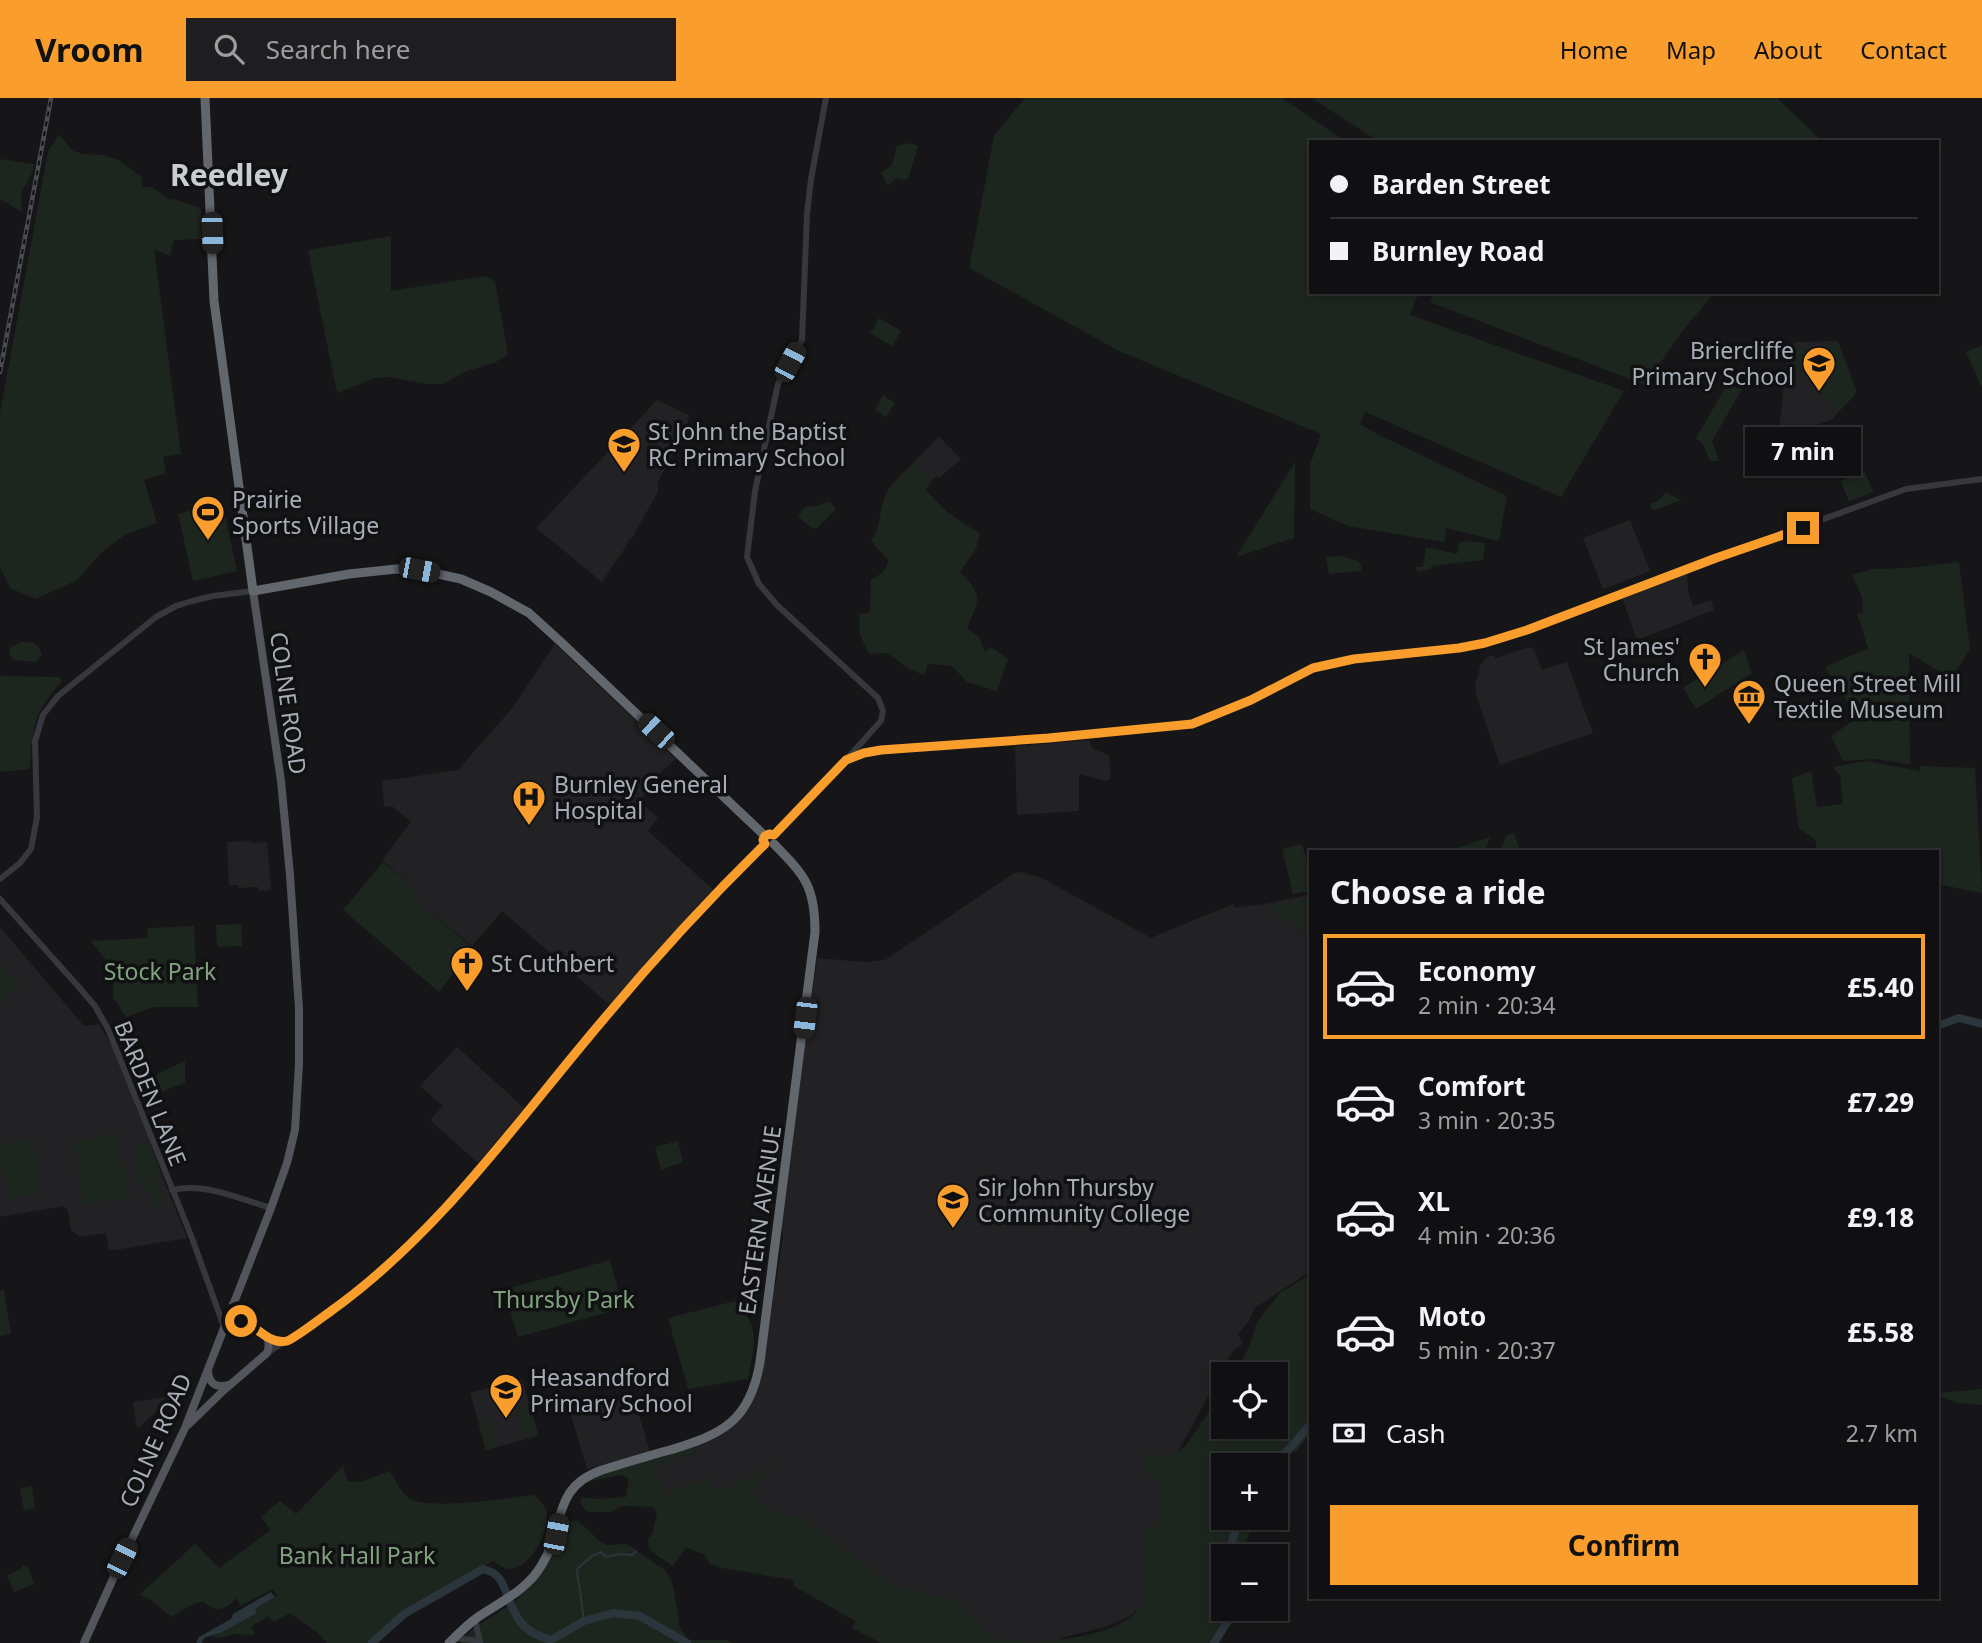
<!DOCTYPE html>
<html lang="en">
<head>
<meta charset="utf-8">
<style>
	:root { --surface:#101012; --page:#1e1e20; --text:#f1f3f6; --muted:#9c9d9f; --line:#303032; --accent:#f99e2c }
	body { margin:0; font-family:"Noto Sans",sans-serif; background:var(--page); color:var(--text); height:100vh; display:flex; flex-direction:column; font-size:26px; white-space:nowrap }
	* { box-sizing:border-box; margin:0 }
	p { font-size:23px; color:var(--muted) }
	.icon { flex:none; width:38px; height:38px; fill:none; stroke:currentColor; stroke-width:2; stroke-linecap:round; stroke-linejoin:round }
	.map { position:relative; flex:1; overflow:hidden }
	.drawer { position:absolute; left:1309px; top:752px; width:630px; height:749px; display:flex; flex-direction:column; background:var(--surface); border-radius:0px; box-shadow:0 4px 10px #0003,0 0 0 2px var(--line) }
	.drawer>* { flex:none }
	.hud { position:absolute; left:1309px; top:42px; width:630px; height:154px; border-radius:0px; box-shadow:0 4px 10px #0003,0 0 0 2px var(--line); display:grid; align-content:center; height:154px; padding:0 21px; background:var(--surface) }
	.controls { position:absolute; left:1211px; top:1264px; display:grid; gap:14px }
	.controls a { display:grid; place-items:center; width:77px; height:77px; border-radius:0px; background:var(--surface); box-shadow:0 4px 10px #0003,0 0 0 2px var(--line); font-size:35px }
	.end { position:absolute; width:32px; height:32px; margin:-16px; border:9px solid #f99e2c; background:#111; box-shadow:0 0 0 4px #111 }
	.from { border-radius:50% }
	.bubble { position:absolute; height:49px; border-radius:0px; background:var(--surface); box-shadow:0 4px 10px #0003,0 0 0 2px var(--line); font-size:23px; font-weight:700; line-height:49px; text-align:center }
	.car { position:absolute; width:21px; height:42px; margin:-21px -10px; border-radius:9px; box-shadow:0 0 5px 2px #0007; background:linear-gradient(#222 24%,#8ab4d8 0 40%,#222 0 76%,#8ab4d8 0 86%,#222 0) }
	.hud b { display:flex; align-items:center; gap:24px; height:66px; font-size:26px }
	.hud b+b { border-top:2px solid var(--line) }
	.hud i { width:18px; height:18px; background:var(--text) }
	ul { padding:0; list-style:none }
	li { display:flex; align-items:center; gap:21px; height:105px; margin:0 14px 10px; padding:0 7px; border:4px solid transparent; border-radius:0px }
	li div { flex:1 }
	li b { display:block; font-size:26px }
	li em { font-style:normal; font-weight:700 }
	li.active { border-color:var(--accent) }
	li>.icon { width:63px; height:63px; stroke-width:1.5 }
	h2 { padding:0 21px; font-size:32px; line-height:84px }
	.pay { display:flex; align-items:center; gap:18px; height:77px; padding:0 21px; font-size:26px }
	.pay p { margin-inline-start:auto }
	.primary-button { display:flex; gap:14px; margin-top:auto; padding:14px 21px }
	.primary-button a { flex:1; height:80px; border-radius:0px; background:var(--accent); color:#111; font-size:28px; font-weight:700; line-height:80px; text-align:center }
	header { display:flex; align-items:center; gap:42px; box-sizing:border-box; height:98px; padding:0 35px; background:var(--accent); color:#111 }
	header strong { font-size:33px }
	nav { display:flex; gap:38px; margin-inline-start:auto; font-size:24px }
	.search { width:490px; height:63px; background:var(--page); display:flex; align-items:center; gap:18px; box-sizing:border-box; padding:0 24px; border-radius:0px; color:var(--muted); font-size:26px }
	.map>svg:first-child { display:block }
	.built { fill:#222225 }
	.green { fill:#1d261e }
	.water { fill:#2b363c }
	.lines { fill:none; stroke-linecap:round; stroke-linejoin:round }
	.stream { stroke:#2b363c; stroke-width:2 }
	.river { stroke:#2b363c; stroke-width:8 }
	.minor { stroke:#36383d; stroke-width:6 }
	.major { stroke:#52555c; stroke-width:8 }
	.highway { stroke:#62676e; stroke-width:9 }
	.rail-casing { stroke:#494c52; stroke-width:4.5 }
	.rail { stroke:#111113; stroke-width:2; stroke-dasharray:5; stroke-linecap:butt }
	.route { stroke:#f99e2c; stroke-width:9 }
	.labels { text-anchor:middle; dominant-baseline:central; stroke-width:7; stroke-linejoin:round; paint-order:stroke }
	.poi-label { font-size:23px; fill:#a7aeb8; stroke:#111113; text-anchor:start }
	.street-label { font-size:23px; fill:#a7aeb8; stroke:#111113 }
	.park-label { font-size:23px; fill:#7fa47d; stroke:#111113 }
	.district-label { font-size:30px; font-weight:bold; fill:#c8cdd4; stroke:#111113 }
</style>
</head>
<body>
<header>
<strong>Vroom</strong>
<div class="search"><svg class="icon" aria-label="search" viewBox="0 0 24 24"><circle cx="10" cy="10" r="6"/><path d="M15 15l6 6"/></svg>Search here</div>
<nav><a>Home</a><a>Map</a><a>About</a><a>Contact</a></nav>
</header>
<div class="map">
<svg width="1982" height="1545" viewBox="0 0 1982 1545">
	<rect width="100%" height="100%" fill="#161618"/>
	<path class="built" d="M1836,243L1838,244L1856,292L1854,298L1831,322L1778,341L1788,248L1796,244Z
		M657,302L689,317L687,328L658,384V394L634,436L635,438L629,441L627,447L602,484L536,430Z
		M939,339L961,361L939,380L936,378L932,382L914,364Z
		M1630,422L1650,473L1603,491L1583,440Z
		M1687,476L1688,493L1693,508L1711,502L1714,512L1637,542L1622,500Z
		M555,546L676,661L659,676L658,682L639,703L658,720L648,733L717,795L613,910L502,813L472,848L416,803L415,790L382,762L411,724L392,708L384,709L382,683L458,672L513,609Z
		M1528,549L1534,551L1542,572L1567,564L1593,635L1500,667L1476,597L1475,587L1481,566L1487,559L1492,557L1496,560Z
		M1089,642L1093,651L1109,657L1111,681L1106,683L1079,676V713L1017,717L1015,648Z
		M252,743V745L267,744L271,792L259,793L258,789L239,790L238,787H229L227,744Z
		M1021,774L1042,780L1151,840L1233,806L1235,810L1270,805L1311,796V1173L1255,1210L1248,1224L1238,1236L1243,1245L1232,1254L1166,1376L1164,1487L1130,1518L1105,1529L1061,1540V1545H999L908,1492L886,1482L804,1421L782,1416L765,1409L750,1395L772,1369L771,1366L746,1382L723,1393L715,1395L710,1380L666,1396L654,1367L699,1354V1348L722,1337L735,1327L746,1313L773,1188L776,1187L783,1137L781,1127L817,860L865,864L885,862L1014,775Z
		M0,829L84,928L99,926L112,948L150,1044L134,1048L139,1085L162,1078L187,1140L109,1153L106,1135L80,1139L71,1132L68,1113L64,1108L0,1119Z
		M457,949L524,1010L478,1065L430,1022L443,1008L420,988Z
		M522,1281L538,1338L486,1352L470,1295Z
		M633,1296L650,1354L587,1371L570,1314Z
		M165,1299L161,1309L137,1331L133,1304Z"/>
	<path class="green" d="M1025,0H1282L1339,39L1349,44H1311V194H1419L1410,217L1624,293L1561,399L1365,314L1360,326L1379,337L1507,398L1499,443L1446,430L1445,444L1348,428L1310,411V367L1321,336L1121,254L969,170L994,38Z
		M1312,0H1777L1823,44H1383L1370,38Z
		M59,36L73,53L84,56L103,57L118,62L141,78L143,89H152L168,101L177,102L201,110L202,141L174,142L170,158L154,151L181,356L163,359L166,375L144,382L157,425L126,436L102,454L77,482L36,501L10,490L0,469V315L48,54Z
		M910,45L918,48C915,60 911,67 909,79L905,82L896,80L888,88L881,75L892,67L897,48Z
		M0,61L34,66L33,73L21,96L22,114L0,101Z
		M391,138V193L485,178L495,183L508,257L494,265L464,274L444,286H428L389,279L375,280L337,295L308,152Z
		M1434,194H1715L1681,235L1645,287L1430,204Z
		M879,220L901,233L892,248L870,235Z
		M1838,244L1856,292L1854,298L1838,313L1831,304L1826,305L1813,274V276L1801,281L1798,273L1793,274L1789,265L1791,251L1803,249L1806,256Z
		M1982,247V290L1966,254Z
		M1727,287L1742,291L1712,343L1719,363H1710L1703,346L1696,340Z
		M883,297L895,305L886,319L875,312Z
		M914,364L932,382L926,392L947,414L980,436L976,451L960,474C984,497 979,502 967,530L979,539L985,554L991,549L1008,561L997,593L967,584L952,568L928,566L924,577L909,571L887,555L869,556L860,537L859,516L870,515L871,482C880,477 887,472 888,462L871,443C883,425 878,411 887,394C893,383 906,373 914,364Z
		M1295,364L1294,440L1236,459Z
		M1865,374L1873,394L1849,404L1841,383Z
		M1666,394L1681,402L1653,413L1650,406L1659,402Z
		M830,403L836,411L817,430L813,431L798,419L805,409L816,408Z
		M222,404L237,473L193,483L178,416Z
		M1464,443L1485,445L1483,462L1431,468V471L1417,474L1416,469H1423L1426,449L1457,456L1459,445Z
		M1340,458L1356,462L1361,467V473L1329,476L1326,459Z
		M1959,464L1970,551L1956,574V584L1909,555L1910,666L1874,661L1843,663L1831,638L1856,621L1849,606L1825,569L1868,550L1857,516L1863,514L1862,499L1852,477L1872,471L1909,470Z
		M20,544C32,544 37,544 42,556L36,564L14,562L9,556L10,550Z
		M1744,552L1752,575L1696,611L1683,590Z
		M0,578L58,579L61,580V584C33,615 32,631 30,671L0,674Z
		M1866,663L1920,673V668L1975,670L1982,795L1937,786V754H1817L1815,741L1799,731L1792,680L1811,673L1817,709L1843,706L1840,677L1833,669Z
		M1514,735L1520,754H1499L1507,737Z
		M1490,739L1484,754H1446Z
		M1302,746L1311,777V793L1293,796L1282,751Z
		M383,764L415,790L416,803L473,850L439,894L343,812Z
		M1311,800V838L1266,809Z
		M241,826L242,848L217,849L216,827Z
		M194,828L198,909H153L126,919L113,899L114,872L91,843L147,840L148,830Z
		M3,868L19,887L0,904V871Z
		M185,963V985L155,996L149,980Z
		M118,1035L129,1099L85,1107L74,1043Z
		M33,1042L43,1095L8,1102L0,1059V1048Z
		M678,1043L683,1064L661,1072L655,1049Z
		M150,1044L162,1078L155,1080L165,1104L154,1108L145,1085L155,1081L139,1085L134,1048Z
		M610,1162L623,1210L518,1239L504,1192Z
		M1311,1176V1334L1297,1353L1274,1357L1266,1367H1223V1419H1251L1250,1433L1241,1458H1223V1510H1246C1234,1524 1217,1529 1209,1545H1040C1075,1538 1137,1537 1146,1493C1148,1479 1144,1467 1143,1454C1143,1447 1145,1439 1146,1433L1157,1426V1382L1142,1375L1139,1362L1149,1357H1171L1185,1349L1223,1293V1328H1276V1276H1235L1249,1249L1257,1224L1280,1195Z
		M4,1192L11,1236L0,1238V1193Z
		M735,1203C762,1231 754,1246 748,1281L688,1291L668,1220Z
		M1982,1291V1307L1959,1305L1941,1299L1940,1295Z
		M530,1307L538,1336L525,1340L517,1311Z
		M489,1319L496,1349L486,1352L478,1322Z
		M699,1348V1354L654,1367L666,1396L710,1379L715,1394C736,1390 754,1377 771,1365L772,1369L750,1395L765,1409L782,1416L804,1421L886,1482L908,1492L949,1499L995,1542H1009L1029,1545H881L852,1530L855,1523L794,1488L793,1482L722,1470L710,1466L705,1457L686,1449L673,1468L655,1456L649,1450L648,1441L652,1436L657,1416L653,1409L622,1408L612,1414H588L581,1407V1399L597,1401L626,1399L629,1381L622,1377L589,1383L593,1378Z
		M343,1368L345,1376L348,1383L360,1384L390,1373C395,1381 401,1395 409,1400C429,1413 508,1400 534,1397C539,1402 545,1407 547,1415C550,1434 529,1472 508,1471C503,1470 498,1466 493,1463L482,1469L413,1507L368,1545H327L317,1534L290,1515L274,1524L268,1518L251,1529L255,1535L252,1537L233,1536L221,1540L211,1539L257,1515L255,1511L277,1498L273,1491L240,1508L237,1500C225,1512 216,1516 203,1503L191,1507L171,1519L150,1501L139,1497L195,1446L219,1470L271,1432L261,1419L280,1403L296,1416Z
		M32,1388L35,1410L24,1412L20,1390Z
		M565,1422L578,1423L600,1443L608,1447L627,1446L666,1473L671,1482L674,1493L679,1521V1528L689,1542H726L733,1545H461C471,1528 488,1522 504,1511C540,1486 552,1462 565,1422Z
		M23,1467L28,1469L34,1486L14,1494L7,1477L21,1471Z"/>
	<path class="water" d="M271,1494L275,1499L255,1511L257,1515L222,1534L204,1540L202,1545H196L199,1539L231,1521L233,1516Z"/>
	<g class="lines">
		<path class="stream" d="M578,1483L577,1471L592,1458L601,1454L606,1459L620,1456L632,1457L636,1453
			M579,1485L584,1523"/>
		<path class="river" d="M1937,928L1959,920L1982,926
			M1275,1367L1311,1326
			M1227,1458L1240,1419
			M1223,1469L1219,1487L1223,1496
			M372,1545L404,1516L483,1471C489,1473 494,1474 498,1479C502,1483 504,1489 506,1494C516,1521 522,1534 551,1542L584,1523L613,1515L640,1518L687,1545
			M1214,1545L1233,1515L1230,1510"/>
		<path class="minor" d="M846,662L864,655L881,652L1049,640L1192,626L1221,616L1313,571L1354,561L1459,550L1485,545L1553,522L1716,460L1906,391L1982,381
			M774,737L844,664L881,623L883,613L878,600L777,507L759,486L747,459L755,393L778,286L802,242L807,116L811,81L826,0
			M0,781L20,765L31,751L37,719L35,643L43,617L58,598L156,519L176,508L192,503L213,498L253,493
			M0,801L77,887L95,908L108,931L192,1140L224,1229
			M172,1092C205,1084 239,1101 271,1110
			M267,1255L325,1218L381,1175L439,1116L515,1031L584,945L654,864L702,811L765,746
			M475,1521L480,1545
			M454,1540L480,1543"/>
		<path class="major" d="M208,1273C209,1287 217,1290 229,1287
			M188,1327L223,1293L267,1255C274,1237 259,1234 248,1225C241,1220 237,1213 233,1206
			M84,1545L117,1472L185,1330L271,1110L287,1065L295,1032L299,965V911L290,777L281,683L253,493"/>
		<path class="highway" d="M205,0L214,203L253,493L349,476L396,471L419,472L461,481L491,494L529,515L562,545L765,738
			M449,1545C458,1536 467,1527 478,1519C500,1504 527,1492 541,1468C566,1430 550,1390 602,1372C625,1365 647,1358 670,1352C723,1336 750,1323 760,1264L815,834C815,788 805,778 774,746"/>
		<defs>
			<path id="rail" d="M0,274L51,0"/>
		</defs>
		<use href="#rail" class="rail-casing"/>
		<use href="#rail" class="rail"/>
	</g>
	<g class="lines">
		<path class="route" d="M241,1223H245C257,1231 272,1247 287,1243C294,1241 324,1218 331,1213C440,1135 517,1023 603,922C654,861 708,802 765,746L763,742L765,738L769,736L774,737L846,662L864,655L881,652L1049,640L1192,626L1251,602L1313,570L1354,561L1459,550L1485,545L1527,532L1716,460L1803,430"/>
	</g>
	<defs>
		<symbol id="school-pin" viewBox="-11 -11 22 30"><path d="M0 17L-7.5 6A9.5 9.5 0 1 1 7.5 6Z" fill="#f99e2c" stroke="#111113"/><path d="M0-5L7-2L0 1L-7-2ZM-4 1L0 2.5L4 1V4Q0 6-4 4Z" fill="#111"/></symbol>
		<symbol id="stadium-pin" viewBox="-11 -11 22 30"><path d="M0 17L-7.5 6A9.5 9.5 0 1 1 7.5 6Z" fill="#f99e2c" stroke="#111113"/><path d="M0-5a6.5 5 0 1 0 0 10a6.5 5 0 1 0 0-10ZM-3.5-1.8h7v3.6h-7Z" fill="#111"/></symbol>
		<symbol id="church-pin" viewBox="-11 -11 22 30"><path d="M0 17L-7.5 6A9.5 9.5 0 1 1 7.5 6Z" fill="#f99e2c" stroke="#111113"/><path d="M-1.2-6h2.4v3.5h3.3v2.4h-3.3V6h-2.4V-.1h-3.3v-2.4h3.3Z" fill="#111"/></symbol>
		<symbol id="museum-pin" viewBox="-11 -11 22 30"><path d="M0 17L-7.5 6A9.5 9.5 0 1 1 7.5 6Z" fill="#f99e2c" stroke="#111113"/><path d="M0-6L6-3V-2H-6V-3ZM-5-1h2V3h-2ZM-1-1h2V3h-2ZM3-1h2V3H3ZM-6 4H6V6H-6Z" fill="#111"/></symbol>
		<symbol id="hospital-pin" viewBox="-11 -11 22 30"><path d="M0 17L-7.5 6A9.5 9.5 0 1 1 7.5 6Z" fill="#f99e2c" stroke="#111113"/><path d="M-5-5h3v3.5h4V-5h3V5h-3V1.5h-4V5h-3Z" fill="#111"/></symbol>
	</defs>
	<g fill-rule="evenodd">
		<use href="#school-pin" x="1800" y="246" width="38" height="52"/>
		<use href="#school-pin" x="605" y="327" width="38" height="52"/>
		<use href="#stadium-pin" x="189" y="395" width="38" height="52"/>
		<use href="#church-pin" x="1686" y="542" width="38" height="52"/>
		<use href="#museum-pin" x="1730" y="579" width="38" height="52"/>
		<use href="#hospital-pin" x="510" y="680" width="38" height="52"/>
		<use href="#church-pin" x="448" y="846" width="38" height="52"/>
		<use href="#school-pin" x="934" y="1083" width="38" height="52"/>
		<use href="#school-pin" x="487" y="1273" width="38" height="52"/>
	</g>
	<g class="labels">
		<g class="poi-label">
			<text x="1794" y="252" text-anchor="end">Briercliffe<tspan x="1794" dy="26">Primary School</tspan></text>
			<text x="648" y="333">St John the Baptist<tspan x="648" dy="26">RC Primary School</tspan></text>
			<text x="232" y="401">Prairie<tspan x="232" dy="26">Sports Village</tspan></text>
			<text x="1680" y="548" text-anchor="end">St James'<tspan x="1680" dy="26">Church</tspan></text>
			<text x="1774" y="585">Queen Street Mill<tspan x="1774" dy="26">Textile Museum</tspan></text>
			<text x="554" y="686">Burnley General<tspan x="554" dy="26">Hospital</tspan></text>
			<text x="491" y="865">St Cuthbert</text>
			<text x="978" y="1089">Sir John Thursby<tspan x="978" dy="26">Community College</tspan></text>
			<text x="530" y="1279">Heasandford<tspan x="530" dy="26">Primary School</tspan></text>
		</g>
		<g class="street-label">
			<text transform="translate(289 605) rotate(82)">COLNE ROAD</text>
			<text transform="translate(151 995) rotate(68)">BARDEN LANE</text>
			<text transform="translate(759 1122) rotate(-82)">EASTERN AVENUE</text>
			<text transform="translate(155 1342) rotate(-66)">COLNE ROAD</text>
		</g>
		<g class="park-label">
			<text x="160" y="873">Stock Park</text>
			<text x="564" y="1201">Thursby Park</text>
			<text x="357" y="1457">Bank Hall Park</text>
		</g>
		<g class="district-label">
			<text x="229" y="76">Reedley</text>
		</g>
	</g>
</svg>
<div class="controls">
<a><svg class="icon" aria-label="locate" viewBox="0 0 24 24"><circle cx="12" cy="12" r="6"/><path d="M12 2v4M12 18v4M2 12h4M18 12h4"/></svg></a>
<a>+</a>
<a>−</a>
</div>
<i class="end from" style="left:241px;top:1223px"></i>
<i class="end" style="left:1803px;top:430px"></i>
<div class="bubble" style="left:1745px;top:329px;width:116px">7 min</div>
<i class="car" style="left:212px;top:135px;rotate:178deg"></i>
<i class="car" style="left:790px;top:264px;rotate:28deg"></i>
<i class="car" style="left:419px;top:472px;rotate:101deg"></i>
<i class="car" style="left:656px;top:633px;rotate:313deg"></i>
<i class="car" style="left:805px;top:920px;rotate:187deg"></i>
<i class="car" style="left:556px;top:1436px;rotate:11deg"></i>
<i class="car" style="left:122px;top:1460px;rotate:26deg"></i>
<div class="hud">
<b><i class="from"></i>Barden Street</b>
<b><i></i>Burnley Road</b>
</div>
<section class="drawer">
<h2>Choose a ride</h2>
<ul>
<li class="active"><svg class="icon" aria-label="car" viewBox="0 0 24 24"><path d="M5 17H2v-5l4-1 3-4h7l3 4 3 1v5h-3M9 17h6M6 11h13"/><circle cx="7" cy="17" r="2"/><circle cx="17" cy="17" r="2"/></svg><div><b>Economy</b><p>2 min · 20:34</p></div><em>£5.40</em></li>
<li><svg class="icon" aria-label="car" viewBox="0 0 24 24"><path d="M5 17H2v-5l4-1 3-4h7l3 4 3 1v5h-3M9 17h6M6 11h13"/><circle cx="7" cy="17" r="2"/><circle cx="17" cy="17" r="2"/></svg><div><b>Comfort</b><p>3 min · 20:35</p></div><em>£7.29</em></li>
<li><svg class="icon" aria-label="car" viewBox="0 0 24 24"><path d="M5 17H2v-5l4-1 3-4h7l3 4 3 1v5h-3M9 17h6M6 11h13"/><circle cx="7" cy="17" r="2"/><circle cx="17" cy="17" r="2"/></svg><div><b>XL</b><p>4 min · 20:36</p></div><em>£9.18</em></li>
<li><svg class="icon" aria-label="car" viewBox="0 0 24 24"><path d="M5 17H2v-5l4-1 3-4h7l3 4 3 1v5h-3M9 17h6M6 11h13"/><circle cx="7" cy="17" r="2"/><circle cx="17" cy="17" r="2"/></svg><div><b>Moto</b><p>5 min · 20:37</p></div><em>£5.58</em></li>
</ul>
<div class="pay"><svg class="icon" aria-label="cash" viewBox="0 0 24 24"><path d="M3 7h18v10H3z"/><circle cx="12" cy="12" r="2"/></svg>Cash<p>2.7 km</p></div>
<div class="primary-button"><a>Confirm</a></div>
</section>
</div>
</body>
</html>
